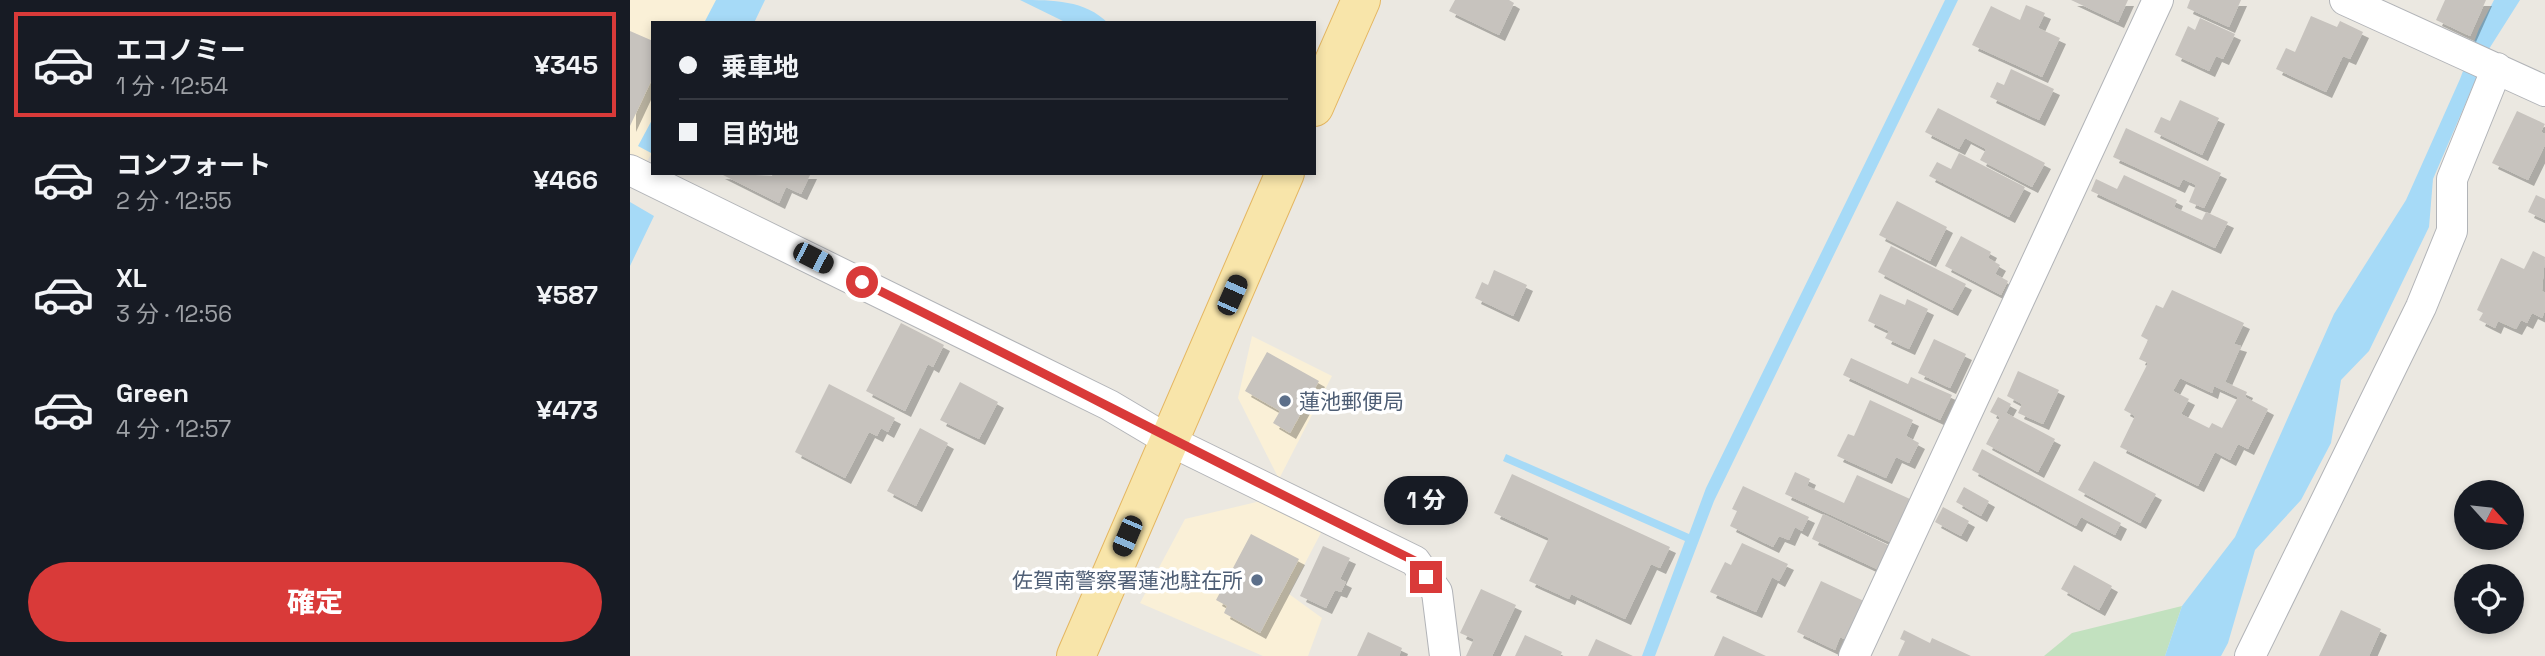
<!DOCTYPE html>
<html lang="ja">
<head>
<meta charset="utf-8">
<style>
	:root { --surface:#171b24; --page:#20242c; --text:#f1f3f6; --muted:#9ea1a6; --line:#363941; --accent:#d93a39 }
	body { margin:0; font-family:"Space Grotesk","Noto Sans JP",sans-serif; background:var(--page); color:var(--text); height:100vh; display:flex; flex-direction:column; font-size:26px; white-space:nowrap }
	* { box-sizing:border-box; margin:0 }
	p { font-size:23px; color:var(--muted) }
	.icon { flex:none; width:38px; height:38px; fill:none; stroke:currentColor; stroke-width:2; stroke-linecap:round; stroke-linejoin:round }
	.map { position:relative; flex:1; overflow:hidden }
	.sheet { display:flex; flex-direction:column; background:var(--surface); width:630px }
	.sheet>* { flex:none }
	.banner { position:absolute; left:21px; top:21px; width:665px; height:154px; border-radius:0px; box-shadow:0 4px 10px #0003; display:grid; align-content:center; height:154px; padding:0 28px; background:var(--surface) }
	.needle { width:46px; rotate:117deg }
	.tools { position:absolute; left:1824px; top:480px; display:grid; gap:14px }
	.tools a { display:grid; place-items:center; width:70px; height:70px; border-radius:50%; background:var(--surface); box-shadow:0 4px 10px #0003; font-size:35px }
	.end { position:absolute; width:32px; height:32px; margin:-16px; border:9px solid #d93a39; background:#fff; box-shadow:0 0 0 4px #fff }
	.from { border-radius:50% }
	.bubble { position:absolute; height:49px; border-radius:24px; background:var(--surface); box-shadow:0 4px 10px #0003; font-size:23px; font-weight:800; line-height:49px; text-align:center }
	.car { position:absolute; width:21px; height:42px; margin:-21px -10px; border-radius:9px; box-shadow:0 0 5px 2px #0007; background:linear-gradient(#222 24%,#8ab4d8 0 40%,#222 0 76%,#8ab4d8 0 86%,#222 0) }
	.banner b { display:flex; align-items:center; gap:24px; height:66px; font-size:26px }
	.banner b+b { border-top:2px solid var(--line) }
	.banner i { width:18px; height:18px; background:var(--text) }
	ul { padding:12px 0 0; list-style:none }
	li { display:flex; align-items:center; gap:21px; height:105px; margin:0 14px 10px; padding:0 14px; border:4px solid transparent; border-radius:0px }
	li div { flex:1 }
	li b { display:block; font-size:26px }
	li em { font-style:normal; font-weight:800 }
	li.on { border-color:var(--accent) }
	li>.icon { width:63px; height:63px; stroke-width:1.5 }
	.primary-button { display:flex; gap:14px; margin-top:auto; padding:14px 28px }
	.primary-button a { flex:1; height:80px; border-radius:42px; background:var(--accent); color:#fff; font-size:28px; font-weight:800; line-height:80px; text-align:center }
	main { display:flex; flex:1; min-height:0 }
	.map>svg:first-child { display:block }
	.commercial { fill:#faf0d7 }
	.green { fill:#c2e1bf }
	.water { fill:#a6daf7 }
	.building { fill:#c7c3be; fill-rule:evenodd; filter:url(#shadow) }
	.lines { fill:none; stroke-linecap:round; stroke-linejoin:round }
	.minor-casing { stroke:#b2b4b8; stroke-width:32 }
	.major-casing { stroke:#e4b661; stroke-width:40 }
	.minor { stroke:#fff; stroke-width:30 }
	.major { stroke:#f8e5aa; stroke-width:38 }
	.route { stroke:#d93a39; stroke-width:9 }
	.service-dot { fill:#5c6f8a; stroke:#fff; stroke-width:2.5 }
	.labels { text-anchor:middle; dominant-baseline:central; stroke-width:7; stroke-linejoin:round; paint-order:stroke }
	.service-label { font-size:21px; fill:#4e5e75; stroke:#fff; text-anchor:start }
</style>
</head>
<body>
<main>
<section class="sheet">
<ul>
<li class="on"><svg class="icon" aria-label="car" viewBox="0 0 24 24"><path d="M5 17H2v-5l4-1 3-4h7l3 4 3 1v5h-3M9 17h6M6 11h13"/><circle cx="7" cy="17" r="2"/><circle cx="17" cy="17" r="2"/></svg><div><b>エコノミー</b><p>1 分 · 12:54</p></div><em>¥345</em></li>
<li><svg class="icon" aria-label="car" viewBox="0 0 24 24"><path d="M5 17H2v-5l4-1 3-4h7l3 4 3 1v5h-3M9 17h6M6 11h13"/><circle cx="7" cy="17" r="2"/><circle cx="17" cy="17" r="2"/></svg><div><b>コンフォート</b><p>2 分 · 12:55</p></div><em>¥466</em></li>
<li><svg class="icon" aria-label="car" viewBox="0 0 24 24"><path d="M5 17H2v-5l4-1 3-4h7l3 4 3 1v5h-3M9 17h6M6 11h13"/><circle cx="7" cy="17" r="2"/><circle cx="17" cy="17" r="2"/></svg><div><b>XL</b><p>3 分 · 12:56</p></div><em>¥587</em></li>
<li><svg class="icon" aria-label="car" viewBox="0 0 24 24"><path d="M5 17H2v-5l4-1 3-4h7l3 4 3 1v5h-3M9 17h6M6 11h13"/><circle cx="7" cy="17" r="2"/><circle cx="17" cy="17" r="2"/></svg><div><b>Green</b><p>4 分 · 12:57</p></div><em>¥473</em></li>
</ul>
<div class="primary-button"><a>確定</a></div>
</section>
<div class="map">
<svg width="1915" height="656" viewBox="0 0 1915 656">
	<defs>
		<filter id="shadow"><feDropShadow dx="6" dy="6" stdDeviation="0" flood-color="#0004"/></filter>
	</defs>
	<rect width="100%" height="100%" fill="#ebe8e1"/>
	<path class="commercial" d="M0,0H98L93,23H23V151L15,165L0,158Z
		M622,336L702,376L649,479L608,398Z
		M635,500L693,529L659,594L692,618L678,656H633L510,603L555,519Z"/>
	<path class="green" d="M1552,606L1535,656H1414L1442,633Z"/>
	<path class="water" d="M86,0H135L124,23H74Z
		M390,0C423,0 455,0 478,23H437Z
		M1315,0H1328L1084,501L1025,656H1012L1055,541L873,461L876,454L1059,534L1076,488Z
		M1864,0H1890L1859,49L1803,179L1799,227L1739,351L1711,380L1701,443L1671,500L1625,550L1598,643L1591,656H1535L1552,606L1605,537L1704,314L1776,200L1830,79L1849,29Z
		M23,118V154L8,146Z
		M0,202L24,216L0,266Z"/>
	<path class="building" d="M825,0H879L884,3L869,35L819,11Z
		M1441,0H1498L1488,22Z
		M1560,0H1611L1599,27L1557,8Z
		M1815,0H1856L1840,36L1806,20Z
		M1396,5L1415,13L1408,28L1430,38L1412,77L1342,45L1361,6L1390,20Z
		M1681,16L1707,27L1710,21L1733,32L1720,59L1713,56L1696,92L1646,69L1656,48L1665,52Z
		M1570,18L1605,34L1593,59L1586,56L1579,71L1545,55L1558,26L1565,30Z
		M0,31L23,41V77L0,126Z
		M1381,69L1424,89L1409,120L1360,97L1367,82L1374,85Z
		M1550,100L1589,118L1572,155L1524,132L1531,117L1540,121Z
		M1308,108L1415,163L1402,187L1350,160L1356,149L1335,138L1329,149L1295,132Z
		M1887,111L1915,124L1911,132L1915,134V145L1898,180L1862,163Z
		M1496,128L1591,173L1574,208L1559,202L1566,185L1553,179L1549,187L1483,157Z
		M1329,153L1395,187L1379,217L1299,176L1307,162L1321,169Z
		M89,173L142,176L143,173H181L171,194L156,187L149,203Z
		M1494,175L1547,200L1544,207L1572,220L1576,212L1598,222L1585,248L1461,191L1466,179L1487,189Z
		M1906,195L1915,199V220L1898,212Z
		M1267,201L1317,227L1300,261L1249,235Z
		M1331,236L1361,252L1358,258L1370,265L1365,274L1378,281L1371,295L1315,266Z
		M1261,246L1336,284L1322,310L1248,272Z
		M1903,251L1915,257L1912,291L1915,293V311L1912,318L1902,313L1897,323L1891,320L1886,329L1868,321L1865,328L1849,320L1853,313L1847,310L1871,258L1894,269Z
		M864,270L897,285L883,316L845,298L852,282L858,285Z
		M1542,290L1614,323L1604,344L1611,346L1595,382L1617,392L1615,397L1638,409L1618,449L1608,444L1600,460L1585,452L1568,486L1490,447L1505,416L1494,410L1518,363L1509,359L1518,340L1511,336L1526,305L1533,308ZM1550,378L1582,393L1584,386L1608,397L1592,428L1582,423L1579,428L1551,414L1559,399L1543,391Z
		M1250,294L1275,305L1277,299L1298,309L1279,349L1255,338L1259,331L1238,321Z
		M271,323L314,345L303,367L298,364L275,411L236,391Z
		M1304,339L1336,354L1320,388L1288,373Z
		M637,352L689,381L660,433L643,423L650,411L615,391Z
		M1221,358L1278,384L1281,377L1322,395L1310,420L1213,375Z
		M1388,371L1429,390L1413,424L1388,413L1392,404L1377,396Z
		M330,382L368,402L349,439L310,420Z
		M199,384L265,418L258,432L251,428L247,436L239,432L215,478L165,452Z
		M1368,397L1381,404L1376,413L1425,439L1408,472L1356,444L1370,417L1360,412Z
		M1240,400L1283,420L1276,436L1289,443L1279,463L1266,457L1256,478L1207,456L1218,434L1224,436Z
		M290,428L318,443L286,506L257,491Z
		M1352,449L1491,523L1485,535L1451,517L1446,526L1342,470Z
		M1464,461L1526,494L1510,523L1448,490Z
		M1165,472L1180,479L1177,486L1214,503L1227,475L1280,499L1260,542L1155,494Z
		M882,474L1040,547L1030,568L1021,564L995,619L941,594L939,599L899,581L919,538L864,513Z
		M1113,486L1179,517L1172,531L1165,527L1159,540L1149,536L1143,547L1100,526L1107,511L1102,509Z
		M1334,487L1359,501L1351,516L1326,502Z
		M1313,507L1339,521L1331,536L1305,522Z
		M1193,514L1260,546L1249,570L1182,539Z
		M621,534L669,559L630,633L594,613L597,606L586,600Z
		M1112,543L1158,564L1149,581L1142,577L1126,612L1080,592L1095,562L1101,565Z
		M693,546L720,558L710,579L716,582L711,592L705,590L696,608L670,596Z
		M1444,565L1482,586L1469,610L1431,589Z
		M1191,581L1234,601L1216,640L1210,637L1205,650L1167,632Z
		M851,589L886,605L862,656H836L844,639L830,633Z
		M1711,610L1751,629L1739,656H1689Z
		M1274,630L1300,643L1302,638L1341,656H1268L1275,641L1270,639Z
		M738,632L772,648L769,656H727Z
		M895,635L932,652L930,656H885Z
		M1093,636L1136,656H1084Z
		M966,639L1003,656H958Z"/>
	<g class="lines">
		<defs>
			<path id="minor" d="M1715,0L1915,91
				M0,170L479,405L538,440L785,561L807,592L815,656
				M1224,656L1528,0
				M1620,656L1791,307L1822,231V179L1867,68"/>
			<path id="major" d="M684,107L731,0
				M446,656L655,173"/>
		</defs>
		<use href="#minor" class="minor-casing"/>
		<use href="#major" class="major-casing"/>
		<use href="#minor" class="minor"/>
		<use href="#major" class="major"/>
	</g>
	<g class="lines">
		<path class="route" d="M232,282C417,374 600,470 785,561L796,577"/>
	</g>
	<g class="service-dot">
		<circle cx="655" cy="401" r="7"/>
		<circle cx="627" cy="580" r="7"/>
	</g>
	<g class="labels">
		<g class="service-label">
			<text x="669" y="401">蓮池郵便局</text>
			<text x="613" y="580" text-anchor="end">佐賀南警察署蓮池駐在所</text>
		</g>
	</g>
</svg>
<div class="tools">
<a><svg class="needle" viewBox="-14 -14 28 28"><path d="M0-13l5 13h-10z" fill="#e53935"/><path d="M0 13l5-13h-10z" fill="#9ea1a6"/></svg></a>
<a><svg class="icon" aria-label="locate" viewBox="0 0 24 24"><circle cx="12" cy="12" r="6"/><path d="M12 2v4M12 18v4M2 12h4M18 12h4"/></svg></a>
</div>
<i class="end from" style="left:232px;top:282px"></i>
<i class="end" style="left:796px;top:577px"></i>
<div class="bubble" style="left:754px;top:476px;width:84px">1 分</div>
<i class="car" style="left:183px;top:258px;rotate:117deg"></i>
<i class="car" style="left:602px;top:295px;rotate:24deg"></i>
<i class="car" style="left:497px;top:536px;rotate:203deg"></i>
<div class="banner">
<b><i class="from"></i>乗車地</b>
<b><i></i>目的地</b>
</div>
</div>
</main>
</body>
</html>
